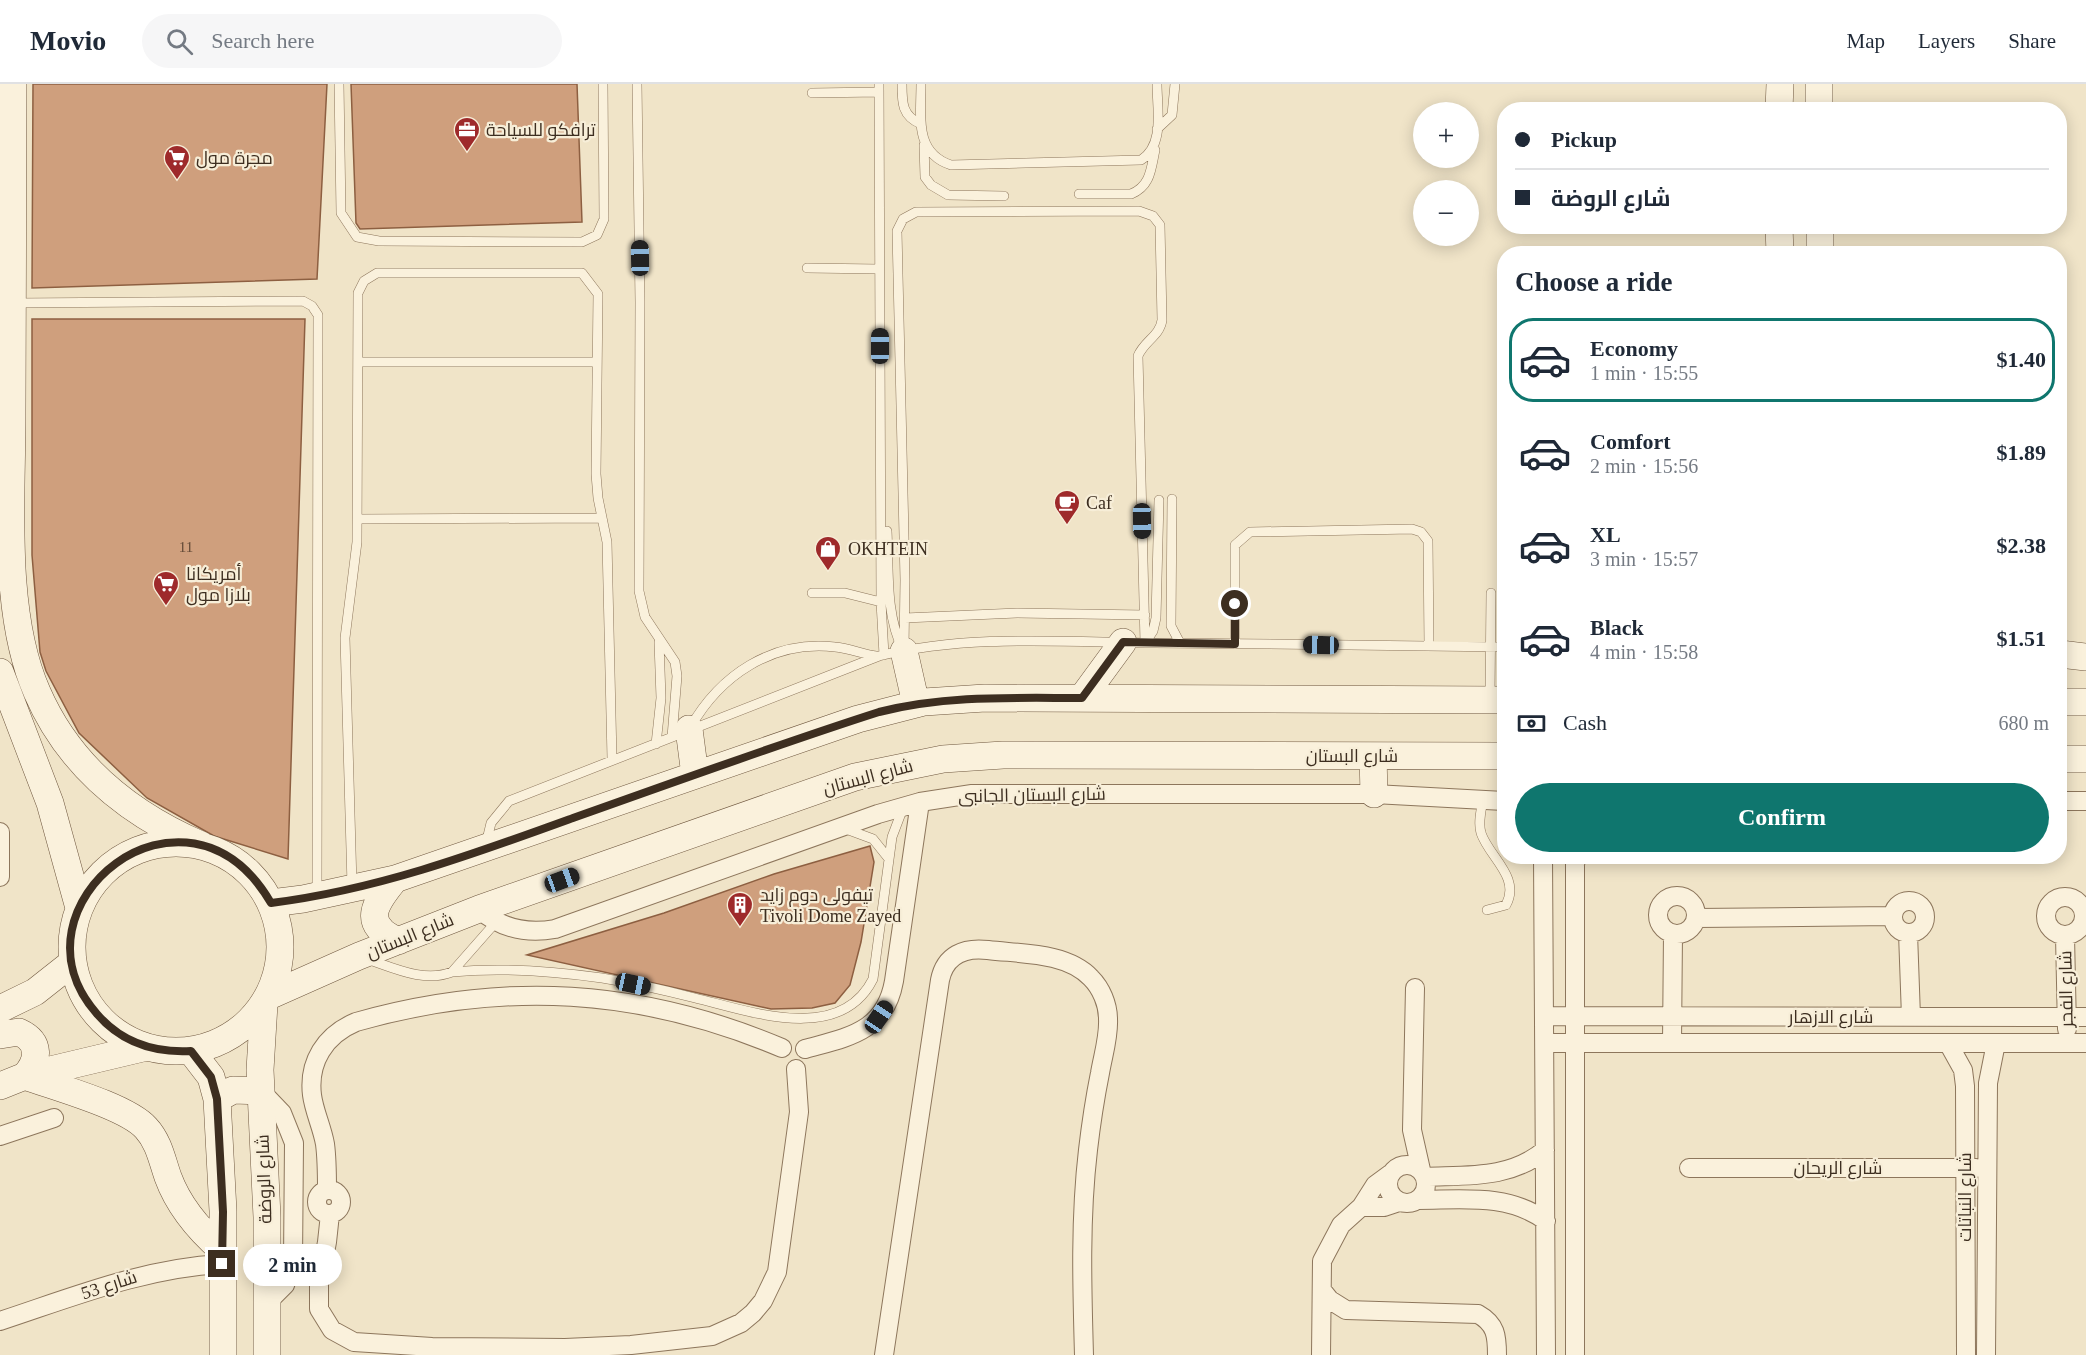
<!DOCTYPE html>
<html lang="en">
<head>
<meta charset="utf-8">
<style>
	:root { --surface:#fff; --page:#f6f6f7; --text:#1f2937; --muted:#747a83; --line:#e0e1e3; --accent:#0f766e }
	body { margin:0; font-family:"Times New Roman",Cairo,serif; background:var(--page); color:var(--text); height:100vh; display:flex; flex-direction:column; font-size:22px; white-space:nowrap }
	* { box-sizing:border-box; margin:0 }
	p { font-size:20px; color:var(--muted) }
	.icon { flex:none; width:33px; height:33px; fill:none; stroke:currentColor; stroke-width:2; stroke-linecap:round; stroke-linejoin:round }
	.map { position:relative; flex:1; overflow:hidden }
	.panel { position:absolute; left:1497px; top:162px; width:570px; height:618px; display:flex; flex-direction:column; background:var(--surface); border-radius:24px; box-shadow:0 3px 15px #0003 }
	.panel>* { flex:none }
	.banner { position:absolute; left:1497px; top:18px; width:570px; height:132px; border-radius:24px; box-shadow:0 3px 15px #0003; display:grid; align-content:center; height:132px; padding:0 18px; background:var(--surface) }
	.controls { position:absolute; left:1413px; top:18px; display:grid; gap:12px }
	.controls a { display:grid; place-items:center; width:66px; height:66px; border-radius:50%; background:var(--surface); box-shadow:0 3px 15px #0003; font-size:30px }
	.end { position:absolute; width:27px; height:27px; margin:-14px; border:8px solid #3d2e20; background:#fff; box-shadow:0 0 0 3px #fff }
	.from { border-radius:50% }
	.bubble { position:absolute; height:42px; border-radius:21px; background:var(--surface); box-shadow:0 3px 15px #0003; font-size:20px; font-weight:600; line-height:42px; text-align:center }
	.car { position:absolute; width:18px; height:36px; margin:-18px -9px; border-radius:8px; box-shadow:0 0 4px 2px #0007; background:linear-gradient(#222 24%,#8ab4d8 0 40%,#222 0 76%,#8ab4d8 0 86%,#222 0) }
	.banner b { display:flex; align-items:center; gap:21px; height:57px; font-size:22px }
	.banner b+b { border-top:2px solid var(--line) }
	.banner i { width:15px; height:15px; background:var(--text) }
	ul { padding:0; list-style:none }
	li { display:flex; align-items:center; gap:18px; height:84px; margin:0 12px 9px; padding:0 6px; border:3px solid transparent; border-radius:24px }
	li div { flex:1 }
	li b { display:block; font-size:22px }
	li em { font-style:normal; font-weight:600 }
	li.selected { border-color:var(--accent) }
	li>.icon { width:54px; height:54px; stroke-width:1.5 }
	h2 { padding:0 18px; font-size:27px; line-height:72px }
	.pay { display:flex; align-items:center; gap:15px; height:66px; padding:0 18px; font-size:22px }
	.pay p { margin-inline-start:auto }
	.button { display:flex; gap:12px; margin-top:auto; padding:12px 18px }
	.button a { flex:1; height:69px; border-radius:36px; background:var(--accent); color:#fff; font-size:24px; font-weight:600; line-height:69px; text-align:center }
	header { display:flex; align-items:center; gap:36px; box-sizing:border-box; height:84px; padding:0 30px; background:var(--surface); border-bottom:2px solid var(--line) }
	header strong { font-size:28px }
	nav { display:flex; gap:33px; margin-inline-start:auto; font-size:21px }
	.search { width:420px; height:54px; background:var(--page); display:flex; align-items:center; gap:15px; box-sizing:border-box; padding:0 21px; border-radius:33px; color:var(--muted); font-size:22px }
	.map>svg:first-child { display:block }
	.building { fill:#cf9f7d; stroke:#8d5f41; stroke-width:1.5 }
	.lines { fill:none; stroke-linecap:round; stroke-linejoin:round }
	.lane-casing { stroke:#8d765c; stroke-width:10 }
	.street-casing { stroke:#8d765c; stroke-width:20 }
	.secondary-casing { stroke:#6f573f; stroke-width:28 }
	.lane { stroke:#faf1dc; stroke-width:9 }
	.street { stroke:#faf1dc; stroke-width:18 }
	.secondary { stroke:#faf1dc; stroke-width:27 }
	.route { stroke:#3d2e20; stroke-width:8 }
	.labels { text-anchor:middle; dominant-baseline:central; stroke-width:4.5; stroke-linejoin:round; paint-order:stroke }
	.number-label { font-size:15px; fill:#624a37 }
	.poi-label { font-size:18px; fill:#3d2e20; stroke:#f7eed8; text-anchor:start }
	.street-label { font-size:18px; fill:#3d2e20; stroke:#f7eed8 }
</style>
</head>
<body>
<header>
<strong>Movio</strong>
<div class="search"><svg class="icon" aria-label="search" viewBox="0 0 24 24"><circle cx="10" cy="10" r="6"/><path d="M15 15l6 6"/></svg>Search here</div>
<nav><a>Map</a><a>Layers</a><a>Share</a></nav>
</header>
<div class="map">
<svg width="2086" height="1271" viewBox="0 0 2086 1271">
	<rect width="100%" height="100%" fill="#f0e4c8"/>
	<path class="building" d="M33,0H327L317,195L32,204Z
		M351,0H577L582,138L360,145L356,139Z
		M32,235H305L288,775L214,752L147,714L79,649L46,587L40,568L32,471Z
		M870,762L874,778L861,858L850,901L835,919L812,924L771,925L527,871L664,829L774,790Z"/>
	<g class="lines">
		<defs>
			<path id="lane" d="M339,0L341,129L357,153L379,157L582,158L597,151L604,135L603,0
				M637,0L640,218L639,507L645,533L675,578L677,592L672,653
				M879,0L881,518L884,571
				M902,0C902,19 902,32 921,40
				M921,0C921,32 914,69 951,81L1141,76C1165,61 1157,25 1157,0
				M812,9L879,8
				M1157,45L1172,31L1175,0
				M924,61L925,93L931,101L948,111L1004,112
				M1079,110H1131C1151,102 1151,84 1155,66
				M807,184L879,185
				M14,219L303,217L312,222L318,231L317,810
				M358,278H597
				M1172,415L1171,542L1180,559
				M357,435L601,434
				M887,447C889,486 885,530 903,566
				M812,509H845L881,518
				M905,534L1017,529L1145,531
				M1145,559L1153,547L1156,534L1159,416
				M1235,560V461L1250,448L1412,445L1421,448L1428,457L1429,562
				M904,564L905,496L897,147L903,135L916,128L1139,127L1153,132L1160,141L1162,236C1160,252 1144,257 1138,272L1145,559
				M1490,613L1491,509
				M690,644C720,591 772,556 835,563C849,564 862,570 876,572
				M656,660L661,614L659,558
				M1483,716C1481,726 1478,739 1481,749C1489,773 1521,793 1506,821L1487,826
				M846,745L873,755L889,775
				M486,760L491,739L509,717L879,572C969,550 1063,558 1155,559C1271,560 1388,561 1504,563
				M352,801L345,554L357,458L358,209L364,197L377,189H582L598,210L596,390L598,414L607,458L612,675
				M367,875C394,884 424,899 452,888L496,838
				M452,888C502,883 552,887 602,894C633,899 664,906 695,914C749,927 840,961 873,895L892,753L903,724"/>
			<path id="street" d="M2060,717H2086
				M0,748V793
				M1543,772L1546,1271
				M1658 831a19 19 0 1 1 38 0a19 19 0 1 1-38 0Z
				M2046 832a19 19 0 1 1 38 0a19 19 0 1 1-38 0Z
				M1893 833a16 16 0 1 1 32 0a16 16 0 1 1-32 0Z
				M479,825C501,845 526,850 555,845L878,730L920,718L972,710H1374L1504,717
				M1696,834L1893,832
				M1908,849L1911,933
				M2065,852L2067,945
				M1415,904L1412,1046L1421,1086
				M1545,932L2086,933
				M1545,959H2086
				M1672,959L1673,850
				M1948,959L1963,986L1965,1002L1966,1271
				M805,965C848,953 885,948 894,897L920,718
				M261,1007L282,1029L294,1059L293,1177L285,1201L266,1220
				M0,1052L54,1034
				M1388 1100a19 19 0 1 1 38 0a19 19 0 1 1-38 0Z
				M1689,1084H1976
				M1425,1093C1469,1091 1510,1095 1545,1066
				M327,1106C327,1091 327,1075 325,1060C322,1043 314,1027 312,1011C308,978 325,951 356,938C504,896 640,904 782,964
				M317 1118a12 12 0 1 1 24 0a12 12 0 1 1-24 0Z
				M1418,1116C1462,1116 1508,1109 1546,1137
				M1361,1123H1384L1399,1118
				M330,1130L327,1158L319,1200V1225L332,1246L354,1258L432,1263L565,1264L631,1261L712,1252L741,1239L753,1229L763,1217L777,1188L799,1028L796,985
				M1322,1206L1330,1216L1346,1226L1478,1230C1496,1240 1497,1252 1497,1271
				M0,1237C73,1213 144,1184 222,1180
				M884,1271L940,896C945,871 964,863 988,866C1020,870 1067,868 1091,894C1101,904 1108,920 1108,935C1109,953 1103,971 1100,989C1095,1014 1091,1040 1088,1066C1080,1134 1082,1202 1084,1271
				M1321,1271L1322,1177L1341,1141L1361,1123L1375,1101L1390,1090
				M1575,1271V780L1577,772
				M1986,1271L1988,999L1996,959"/>
			<path id="secondary" d="M13,0C13,110 13,220 12,331C12,416 2,529 37,608C69,682 129,730 201,761
				M1819,0V26
				M1779,26L1780,0
				M1779,142L1780,170
				M1820,142V170
				M904,567L916,620
				M2060,570L2086,573
				M0,588L50,719L79,824
				M1082,614L1123,558
				M2060,618H2086
				M689,645L695,691
				M1373,672L1374,710
				M2060,675H2086
				M72 863a104 104 0 1 1 208 0a104 104 0 1 1-208 0Z
				M395,795C375,819 360,840 398,857
				M271,819L303,815L395,795L858,635L924,618L985,614L1504,616
				M269,912L359,872L479,825L855,693L943,675L1003,671L1504,672
				M264,920L260,986L267,1133V1271
				M0,925L35,908L73,878
				M0,951L19,948C41,958 39,976 25,992C55,1003 126,1022 146,1044C159,1058 162,1076 168,1093C179,1123 199,1146 222,1166
				M191,967L211,993L217,1015L223,1127V1271
				M0,1002L25,992L147,963
				M217,1015L233,1006L261,1007"/>
		</defs>
		<use href="#lane" class="lane-casing"/>
		<use href="#street" class="street-casing"/>
		<use href="#secondary" class="secondary-casing"/>
		<use href="#lane" class="lane"/>
		<use href="#street" class="street"/>
		<use href="#secondary" class="secondary"/>
	</g>
	<g class="lines">
		<path class="route" d="M222,1180L223,1128L217,1015L211,993L191,967C154,969 121,958 97,930C1,822 186,673 271,819C376,806 474,770 573,734C675,698 776,661 879,628C946,611 1013,614 1082,614L1123,558L1235,560V520"/>
	</g>
	<defs>
		<symbol id="office-pin" viewBox="-11 -11 22 30"><path d="M0 17L-7.5 6A9.5 9.5 0 1 1 7.5 6Z" fill="#9e2a2b" stroke="#f7eed8"/><path d="M-6-3h4V-5.5h4V-3h4V5H-6ZM-1-4.5V-3h2v-1.5ZM-6 0V1H6V0Z" fill="#fff"/></symbol>
		<symbol id="supermarket-pin" viewBox="-11 -11 22 30"><path d="M0 17L-7.5 6A9.5 9.5 0 1 1 7.5 6Z" fill="#9e2a2b" stroke="#f7eed8"/><path d="M-6-5.5h2.5l.6 2H6L4.5 2H-2.5L-4.4-4H-6ZM-1.5 3.2a1.3 1.3 0 1 0 .1 0ZM3 3.2a1.3 1.3 0 1 0 .1 0Z" fill="#fff"/></symbol>
		<symbol id="cafe-pin" viewBox="-11 -11 22 30"><path d="M0 17L-7.5 6A9.5 9.5 0 1 1 7.5 6Z" fill="#9e2a2b" stroke="#f7eed8"/><path d="M-5.5-4.5H6V0H3Q3 3.5 0 3.5H-2.5Q-5.5 3.5-5.5 0ZM3-3.2v2h1.7v-2ZM-6 4.5H4V6H-6Z" fill="#fff"/></symbol>
		<symbol id="shop-pin" viewBox="-11 -11 22 30"><path d="M0 17L-7.5 6A9.5 9.5 0 1 1 7.5 6Z" fill="#9e2a2b" stroke="#f7eed8"/><path d="M-5-2.5h2.3a2.7 3.5 0 0 1 5.4 0H5L5.5 6h-11ZM-1.5-2.5h3a1.5 2.3 0 0 0-3 0Z" fill="#fff"/></symbol>
		<symbol id="building-pin" viewBox="-11 -11 22 30"><path d="M0 17L-7.5 6A9.5 9.5 0 1 1 7.5 6Z" fill="#9e2a2b" stroke="#f7eed8"/><path d="M-4-6H4V6H1V3H-1V6H-4ZM-2.5-4.3h1.7v1.8h-1.7ZM.8-4.3h1.7v1.8H.8ZM-2.5-1h1.7V.8h-1.7ZM.8-1h1.7V.8H.8Z" fill="#fff"/></symbol>
	</defs>
	<g fill-rule="evenodd">
		<use href="#office-pin" x="452" y="31" width="30" height="40"/>
		<use href="#supermarket-pin" x="162" y="59" width="30" height="40"/>
		<use href="#cafe-pin" x="1052" y="404" width="30" height="40"/>
		<use href="#shop-pin" x="813" y="450" width="30" height="40"/>
		<use href="#supermarket-pin" x="151" y="485" width="30" height="40"/>
		<use href="#building-pin" x="725" y="806" width="30" height="40"/>
	</g>
	<g class="labels">
		<g class="number-label">
			<text x="186" y="463">11</text>
		</g>
		<g class="poi-label">
			<text x="486" y="46">ترافكو للسياحة</text>
			<text x="196" y="74">مجرة مول</text>
			<text x="1086" y="419">Caf</text>
			<text x="848" y="465">OKHTEIN</text>
			<text x="186" y="490">أمريكانا<tspan x="186" dy="21">بلازا مول</tspan></text>
			<text x="760" y="811">تيفولى دوم زايد<tspan x="760" dy="21">Tivoli Dome Zayed</tspan></text>
		</g>
		<g class="street-label">
			<text x="1352" y="672">شارع البستان</text>
			<text transform="translate(868 693) rotate(-15)">شارع البستان</text>
			<text transform="translate(1032 711) rotate(-1)">شارع البستان الجانبى</text>
			<text transform="translate(410 852) rotate(-22)">شارع البستان</text>
			<text transform="translate(2066 905) rotate(-91)">شارع الفجر</text>
			<text x="1831" y="933">شارع الازهار</text>
			<text x="1838" y="1084">شارع الريحان</text>
			<text transform="translate(264 1095) rotate(-92)">شارع الروضة</text>
			<text transform="translate(1965 1113) rotate(-90)">شارع النباتات</text>
			<text transform="translate(109 1201) rotate(-18)">شارع 53</text>
		</g>
	</g>
</svg>
<div class="controls">
<a>+</a>
<a>−</a>
</div>
<i class="end from" style="left:1235px;top:520px"></i>
<i class="end" style="left:222px;top:1180px"></i>
<div class="bubble" style="left:243px;top:1160px;width:99px">2 min</div>
<i class="car" style="left:640px;top:174px;rotate:359deg"></i>
<i class="car" style="left:880px;top:262px;rotate:0deg"></i>
<i class="car" style="left:1142px;top:437px;rotate:179deg"></i>
<i class="car" style="left:1321px;top:561px;rotate:271deg"></i>
<i class="car" style="left:562px;top:796px;rotate:70deg"></i>
<i class="car" style="left:633px;top:900px;rotate:102deg"></i>
<i class="car" style="left:879px;top:933px;rotate:34deg"></i>
<div class="banner">
<b><i class="from"></i>Pickup</b>
<b><i></i>شارع الروضة</b>
</div>
<section class="panel">
<h2>Choose a ride</h2>
<ul>
<li class="selected"><svg class="icon" aria-label="car" viewBox="0 0 24 24"><path d="M5 17H2v-5l4-1 3-4h7l3 4 3 1v5h-3M9 17h6M6 11h13"/><circle cx="7" cy="17" r="2"/><circle cx="17" cy="17" r="2"/></svg><div><b>Economy</b><p>1 min · 15:55</p></div><em>$1.40</em></li>
<li><svg class="icon" aria-label="car" viewBox="0 0 24 24"><path d="M5 17H2v-5l4-1 3-4h7l3 4 3 1v5h-3M9 17h6M6 11h13"/><circle cx="7" cy="17" r="2"/><circle cx="17" cy="17" r="2"/></svg><div><b>Comfort</b><p>2 min · 15:56</p></div><em>$1.89</em></li>
<li><svg class="icon" aria-label="car" viewBox="0 0 24 24"><path d="M5 17H2v-5l4-1 3-4h7l3 4 3 1v5h-3M9 17h6M6 11h13"/><circle cx="7" cy="17" r="2"/><circle cx="17" cy="17" r="2"/></svg><div><b>XL</b><p>3 min · 15:57</p></div><em>$2.38</em></li>
<li><svg class="icon" aria-label="car" viewBox="0 0 24 24"><path d="M5 17H2v-5l4-1 3-4h7l3 4 3 1v5h-3M9 17h6M6 11h13"/><circle cx="7" cy="17" r="2"/><circle cx="17" cy="17" r="2"/></svg><div><b>Black</b><p>4 min · 15:58</p></div><em>$1.51</em></li>
</ul>
<div class="pay"><svg class="icon" aria-label="cash" viewBox="0 0 24 24"><path d="M3 7h18v10H3z"/><circle cx="12" cy="12" r="2"/></svg>Cash<p>680 m</p></div>
<div class="button"><a>Confirm</a></div>
</section>
</div>
</body>
</html>
